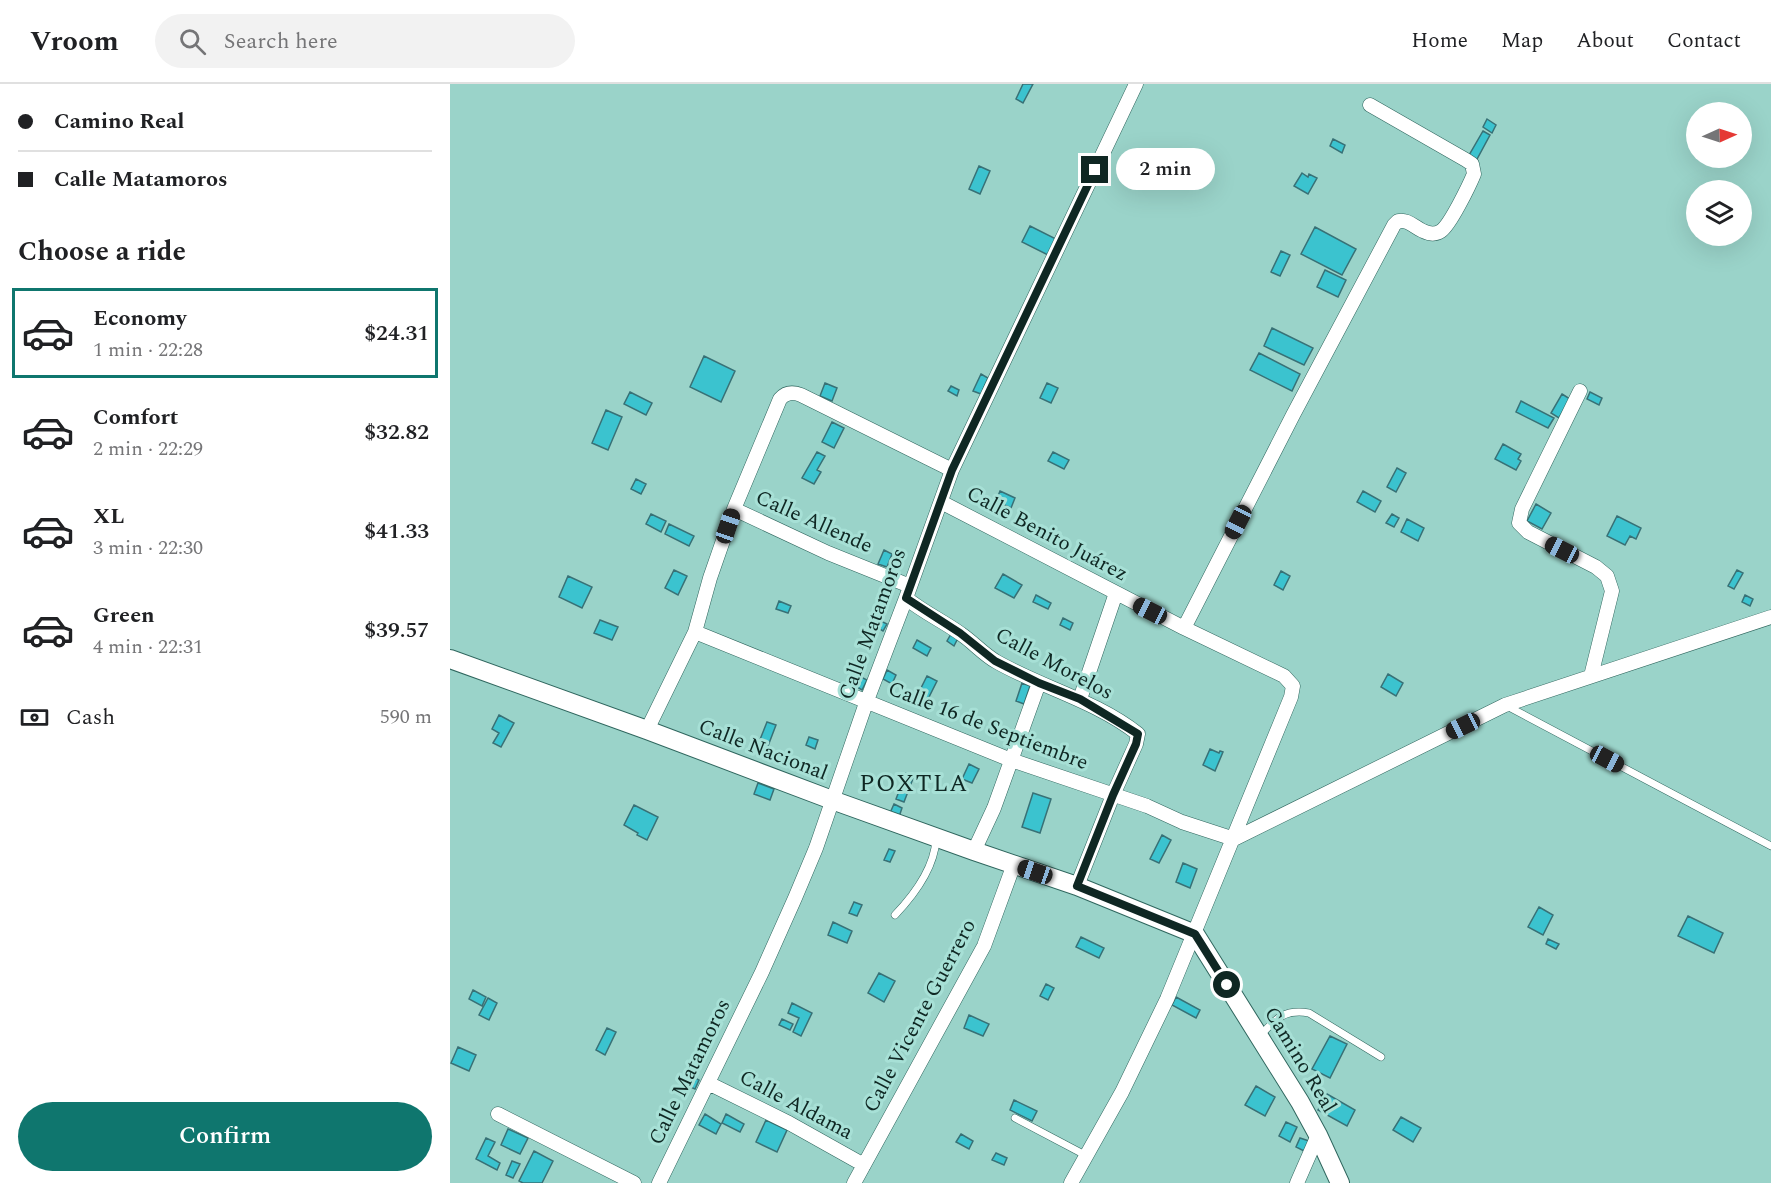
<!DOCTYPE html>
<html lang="en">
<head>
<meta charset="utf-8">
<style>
	:root { --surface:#fff; --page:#f2f2f2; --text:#202124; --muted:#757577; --line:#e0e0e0; --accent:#0f766e }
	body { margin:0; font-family:Spectral,serif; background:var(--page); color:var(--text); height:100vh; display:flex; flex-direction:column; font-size:22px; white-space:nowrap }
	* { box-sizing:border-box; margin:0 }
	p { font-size:20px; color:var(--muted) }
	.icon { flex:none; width:33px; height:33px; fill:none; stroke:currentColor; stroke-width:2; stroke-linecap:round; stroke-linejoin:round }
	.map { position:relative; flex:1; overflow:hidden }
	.sheet { display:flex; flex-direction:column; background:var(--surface); width:450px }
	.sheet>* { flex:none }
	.banner { display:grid; align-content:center; height:132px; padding:0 18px; background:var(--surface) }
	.needle { width:39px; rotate:87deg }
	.tools { position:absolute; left:1236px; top:18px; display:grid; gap:12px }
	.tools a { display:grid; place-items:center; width:66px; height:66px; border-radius:50%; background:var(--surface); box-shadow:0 6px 24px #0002; font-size:30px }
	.end { position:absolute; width:27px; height:27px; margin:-14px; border:8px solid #0f2723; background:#fff; box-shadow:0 0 0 3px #fff }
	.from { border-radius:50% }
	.bubble { position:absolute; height:42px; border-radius:21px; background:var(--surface); box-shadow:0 6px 24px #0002; font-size:20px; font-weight:600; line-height:42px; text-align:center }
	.car { position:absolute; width:18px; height:36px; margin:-18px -9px; border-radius:8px; box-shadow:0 0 4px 2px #0007; background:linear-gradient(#222 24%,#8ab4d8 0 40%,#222 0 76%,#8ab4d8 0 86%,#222 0) }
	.banner b { display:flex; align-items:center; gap:21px; height:57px; font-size:22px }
	.banner b+b { border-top:2px solid var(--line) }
	.banner i { width:15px; height:15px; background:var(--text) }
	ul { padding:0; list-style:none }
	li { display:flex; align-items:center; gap:18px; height:90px; margin:0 12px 9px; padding:0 6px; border:3px solid transparent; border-radius:0px }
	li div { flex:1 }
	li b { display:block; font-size:22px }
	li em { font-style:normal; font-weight:600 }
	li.active { border-color:var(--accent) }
	li>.icon { width:54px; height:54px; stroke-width:1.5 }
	h2 { padding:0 18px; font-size:27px; line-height:72px }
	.pay { display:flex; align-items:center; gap:15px; height:66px; padding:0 18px; font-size:22px }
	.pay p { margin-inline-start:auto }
	.cta { display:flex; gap:12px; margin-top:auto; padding:12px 18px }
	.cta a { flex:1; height:69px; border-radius:36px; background:var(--accent); color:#fff; font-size:24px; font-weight:600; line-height:69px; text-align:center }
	header { display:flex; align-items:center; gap:36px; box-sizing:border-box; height:84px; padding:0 30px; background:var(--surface); border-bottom:2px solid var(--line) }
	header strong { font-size:28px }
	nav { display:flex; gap:33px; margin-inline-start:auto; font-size:21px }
	.search { width:420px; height:54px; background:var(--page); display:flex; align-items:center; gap:15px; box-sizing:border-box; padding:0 21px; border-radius:33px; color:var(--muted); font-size:22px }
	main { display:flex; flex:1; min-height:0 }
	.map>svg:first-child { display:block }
	.building { fill:#3bc3cf; stroke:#387176; stroke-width:1.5 }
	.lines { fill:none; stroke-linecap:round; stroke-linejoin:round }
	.service-casing { stroke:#2f665e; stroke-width:8 }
	.minor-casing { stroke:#2f665e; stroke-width:15 }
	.tertiary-casing { stroke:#2f665e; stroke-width:20 }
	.service { stroke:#fff; stroke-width:7 }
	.minor { stroke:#fff; stroke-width:14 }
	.tertiary { stroke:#fff; stroke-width:18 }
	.route { stroke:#0f2723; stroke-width:8 }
	.labels { text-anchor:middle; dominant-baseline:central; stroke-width:6; stroke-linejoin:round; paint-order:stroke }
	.street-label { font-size:21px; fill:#0f2723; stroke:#a7e0d6 }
	.quarter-label { font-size:24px; letter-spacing:1.5px; fill:#0f2723; stroke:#a7e0d6 }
</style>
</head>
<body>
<header>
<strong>Vroom</strong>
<div class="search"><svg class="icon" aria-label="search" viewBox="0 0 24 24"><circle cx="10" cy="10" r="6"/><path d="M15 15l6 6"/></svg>Search here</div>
<nav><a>Home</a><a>Map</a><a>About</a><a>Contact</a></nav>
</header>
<main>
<section class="sheet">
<div class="banner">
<b><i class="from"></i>Camino Real</b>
<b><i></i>Calle Matamoros</b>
</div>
<h2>Choose a ride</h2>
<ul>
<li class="active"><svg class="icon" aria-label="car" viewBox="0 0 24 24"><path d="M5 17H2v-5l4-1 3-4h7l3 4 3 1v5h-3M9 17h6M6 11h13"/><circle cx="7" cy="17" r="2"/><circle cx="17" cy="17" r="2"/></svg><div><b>Economy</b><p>1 min · 22:28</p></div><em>$24.31</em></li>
<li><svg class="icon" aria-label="car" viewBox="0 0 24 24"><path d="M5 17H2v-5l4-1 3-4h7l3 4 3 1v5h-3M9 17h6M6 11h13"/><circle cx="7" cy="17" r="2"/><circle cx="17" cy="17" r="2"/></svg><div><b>Comfort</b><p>2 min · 22:29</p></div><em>$32.82</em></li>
<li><svg class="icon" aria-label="car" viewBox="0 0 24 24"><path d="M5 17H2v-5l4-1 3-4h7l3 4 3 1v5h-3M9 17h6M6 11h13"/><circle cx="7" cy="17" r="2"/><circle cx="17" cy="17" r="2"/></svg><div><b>XL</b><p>3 min · 22:30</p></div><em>$41.33</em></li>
<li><svg class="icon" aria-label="car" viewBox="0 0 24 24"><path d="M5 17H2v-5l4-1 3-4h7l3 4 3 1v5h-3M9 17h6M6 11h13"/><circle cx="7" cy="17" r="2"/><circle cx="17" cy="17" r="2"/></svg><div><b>Green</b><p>4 min · 22:31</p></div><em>$39.57</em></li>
</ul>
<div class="pay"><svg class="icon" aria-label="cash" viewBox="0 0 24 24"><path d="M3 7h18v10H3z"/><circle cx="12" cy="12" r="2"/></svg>Cash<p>590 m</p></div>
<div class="cta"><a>Confirm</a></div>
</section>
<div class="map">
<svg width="1321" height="1099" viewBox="0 0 1321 1099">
	<rect width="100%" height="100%" fill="#9ad3c9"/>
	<path class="building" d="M573,0H583L573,19L566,15Z
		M1037,35L1046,41L1042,49L1033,43Z
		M1033,47L1040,51L1026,77L1018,73Z
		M883,55L895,61L892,69L880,62Z
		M529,82L540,87L530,110L519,105Z
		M852,89L858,93L859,90L867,94L858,110L844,102Z
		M580,142L606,155L598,171L572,158Z
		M865,143L906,165L892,191L851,170Z
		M831,167L840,171L830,192L821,188Z
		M875,186L896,196L888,213L867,203Z
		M822,244L863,264L854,281L814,262Z
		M809,269L850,290L842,307L800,286Z
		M254,272L285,287L271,318L240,303Z
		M531,290L538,294L531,310L523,307Z
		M375,299L387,304L382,317L370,312Z
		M597,299L608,304L601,319L590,314Z
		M501,302L509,306L507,312L498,307Z
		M180,308L202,319L196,331L174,320Z
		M1140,308L1152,314L1149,321L1137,315Z
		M1112,310L1120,315L1109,334L1101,329Z
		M1071,317L1104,334L1098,344L1066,328Z
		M156,326L172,333L158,366L142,359Z
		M382,338L394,344L384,364L372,358Z
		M1053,360L1071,370L1068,375L1071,377L1066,386L1045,375Z
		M367,368L375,372L367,386L371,388L364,400L352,394Z
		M603,368L619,376L614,385L598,377Z
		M947,384L956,389L946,408L937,403Z
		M186,395L196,400L191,410L181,405Z
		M550,407L565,414L561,424L546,417Z
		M913,407L931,417L925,428L907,418Z
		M1086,420L1101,429L1092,445L1077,437Z
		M201,430L216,437L211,448L196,440Z
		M942,430L949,434L944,443L936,439Z
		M1167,432L1191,444L1186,455L1180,452L1175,461L1157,452Z
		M957,435L974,444L968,457L951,448Z
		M219,440L244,452L239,462L215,450Z
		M434,466L442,470L437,483L428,480Z
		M224,486L237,492L228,511L215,504Z
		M1287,486L1293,489L1284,505L1278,502Z
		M831,487L840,492L833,506L824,501Z
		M553,490L572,501L564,514L545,504Z
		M118,492L142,503L132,524L109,513Z
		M586,511L601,519L598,525L583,518Z
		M1295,511L1303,515L1300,522L1292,518Z
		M329,517L341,522L338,529L326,525Z
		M613,534L623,539L620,546L610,541Z
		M150,536L168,543L162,556L144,549Z
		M429,536L437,540L433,547L426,543Z
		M501,550L508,554L504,562L497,557Z
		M467,556L481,564L477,572L463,564Z
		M437,586L446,591L442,600L433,595Z
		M938,590L953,599L946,612L931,603Z
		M407,591L417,596L412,606L402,600Z
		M477,592L487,597L477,617L467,612Z
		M572,599L580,602L574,620L566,617Z
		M49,631L64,639L51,663L43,659L49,649L42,645Z
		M317,638L326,641L318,662L309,658Z
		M359,653L368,656L365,665L356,661Z
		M760,665L769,669L770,667L773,668L765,687L753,681Z
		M519,680L529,685L522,699L512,695Z
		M456,689L464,692L454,718L446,715Z
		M308,699L324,705L320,716L304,710Z
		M583,709L601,715L590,749L572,743Z
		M444,720L452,724L449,733L440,729Z
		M184,721L208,733L197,756L187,751L188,749L174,741Z
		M712,751L721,756L709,779L700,775Z
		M439,765L445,767L440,778L434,776Z
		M733,779L747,785L740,804L726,798Z
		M404,818L412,821L407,832L399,829Z
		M1089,823L1103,831L1093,851L1078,843Z
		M1238,832L1273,849L1264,869L1228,852Z
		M383,838L402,847L397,859L378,851Z
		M631,853L654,864L649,874L626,863Z
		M1098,855L1109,860L1106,865L1096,860Z
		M429,889L445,897L434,918L418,909Z
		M596,900L604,904L598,916L590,912Z
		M23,906L36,913L32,922L19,915Z
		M726,913L750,926L746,934L722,921Z
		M38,914L47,919L39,936L29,931Z
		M342,919L362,929L351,952L343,948L349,934L338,929Z
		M519,931L539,940L533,952L514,944Z
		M332,935L343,940L340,946L329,941Z
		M157,944L166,948L155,971L146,966Z
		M880,952L897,960L880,994L862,985Z
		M8,963L26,971L19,987L1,979Z
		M243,993L249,996L245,1005L238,1002Z
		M806,1002L825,1013L815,1032L795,1021Z
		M877,1010L905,1026L897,1042L868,1026Z
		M564,1016L587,1027L582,1037L560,1026Z
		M255,1030L271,1040L266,1050L249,1041Z
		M276,1030L294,1040L290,1048L272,1039Z
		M951,1033L971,1044L963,1058L943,1046Z
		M316,1036L337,1046L327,1068L306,1058Z
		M836,1038L847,1043L840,1058L829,1052Z
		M58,1045L78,1054L70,1070L51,1061Z
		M511,1050L523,1057L519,1065L506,1058Z
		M36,1054L45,1058L38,1072L50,1079L47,1086L26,1075Z
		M850,1054L859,1057L854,1067L846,1063Z
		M84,1067L103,1077L92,1099H73L69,1097Z
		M546,1069L557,1074L554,1081L542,1076Z
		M62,1077L70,1080L63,1094L56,1091Z"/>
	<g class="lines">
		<defs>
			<path id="service" d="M1057,622L1321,762
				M445,831C464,811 484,784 486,756
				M811,951C826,934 835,925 859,929L931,973
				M565,1034L637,1072"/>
			<path id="minor" d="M1130,307L1072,425L1069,439L1078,448L1146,483L1157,492L1162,507L1141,592
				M491,418L734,544L834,592L843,602L841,613L717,915L672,1008L621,1099
				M284,425L378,469L460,502
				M456,514C473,528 493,537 511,550C523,558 534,571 547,578C593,604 646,617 688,650L686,660L663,711L627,802
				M734,544L843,331L944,141L948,137C958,135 964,143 973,147C979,150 985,151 991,147C1000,141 1019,102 1024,90L1022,80L1016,76L920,21
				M245,548L561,676L697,722L732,738L784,755L1055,621L1321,533
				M630,615L666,509
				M197,646L245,548L260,494L284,425L330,315C336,308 343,308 351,311L502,386
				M524,767L544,724L589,599
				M258,999L339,1039L414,1081
				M48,1030L184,1099
				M209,1099L312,888L345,814L366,764L416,619L456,514L502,386L686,0
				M404,1099L534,862L564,780
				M847,1099L868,1051"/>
			<path id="tertiary" d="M0,575L197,646L382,716L524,767L627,802L745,850L850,1018L868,1051L890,1099"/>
		</defs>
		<use href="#service" class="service-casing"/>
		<use href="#minor" class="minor-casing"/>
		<use href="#tertiary" class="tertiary-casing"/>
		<use href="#service" class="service"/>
		<use href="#minor" class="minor"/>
		<use href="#tertiary" class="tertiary"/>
	</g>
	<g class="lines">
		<path class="route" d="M645,86L502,386L456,514L510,549L545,577L589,599L630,615L688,650L686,660L663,711L627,802L745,850L777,901"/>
	</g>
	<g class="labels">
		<g class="street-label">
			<text transform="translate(364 438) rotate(24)">Calle Allende</text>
			<text transform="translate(597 450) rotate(28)">Calle Benito Juárez</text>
			<text transform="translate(423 540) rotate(-70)">Calle Matamoros</text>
			<text transform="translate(604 580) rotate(28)">Calle Morelos</text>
			<text transform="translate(538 642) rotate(21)">Calle 16 de Septiembre</text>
			<text transform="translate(313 666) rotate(21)">Calle Nacional</text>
			<text transform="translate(470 932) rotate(-62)">Calle Vicente Guerrero</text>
			<text transform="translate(850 976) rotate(59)">Camino Real</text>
			<text transform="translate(240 988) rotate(-64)">Calle Matamoros</text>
			<text transform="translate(346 1021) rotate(28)">Calle Aldama</text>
		</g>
		<g class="quarter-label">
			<text x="464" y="700">POXTLA</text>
		</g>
	</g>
</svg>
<div class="tools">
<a><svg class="needle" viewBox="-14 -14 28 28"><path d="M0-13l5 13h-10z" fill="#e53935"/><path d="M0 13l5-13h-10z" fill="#757577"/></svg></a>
<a><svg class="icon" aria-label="layers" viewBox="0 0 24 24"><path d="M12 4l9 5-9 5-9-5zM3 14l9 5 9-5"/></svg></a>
</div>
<i class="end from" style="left:777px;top:901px"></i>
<i class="end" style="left:645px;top:86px"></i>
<div class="bubble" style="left:666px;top:64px;width:99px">2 min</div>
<i class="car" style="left:788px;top:438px;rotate:207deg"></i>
<i class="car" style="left:278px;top:442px;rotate:19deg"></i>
<i class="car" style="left:1112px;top:466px;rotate:297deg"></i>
<i class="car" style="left:700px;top:527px;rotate:297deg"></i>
<i class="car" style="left:1013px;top:642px;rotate:244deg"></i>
<i class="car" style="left:1157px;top:675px;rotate:118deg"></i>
<i class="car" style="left:585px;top:788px;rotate:289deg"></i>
</div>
</main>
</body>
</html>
